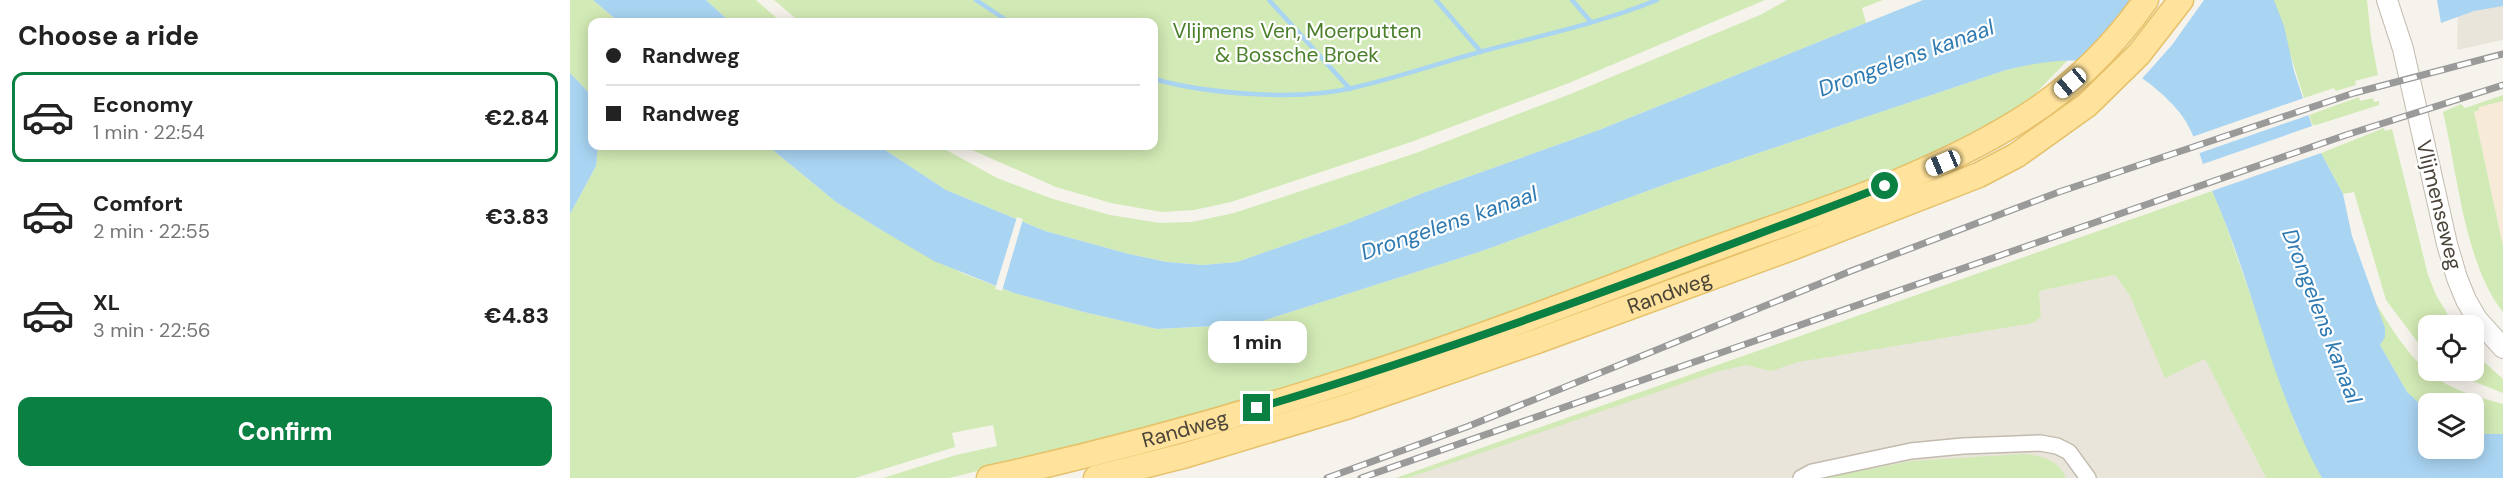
<!DOCTYPE html>
<html lang="en">
<head>
<meta charset="utf-8">
<style>
	:root { --surface:#fff; --page:#f6f6f6; --text:#222; --muted:#767676; --line:#e0e0e0; --accent:#0b8043 }
	body { margin:0; font-family:"DM Sans",sans-serif; background:var(--page); color:var(--text); height:100vh; display:flex; flex-direction:column; font-size:22px; white-space:nowrap }
	* { box-sizing:border-box; margin:0 }
	p { font-size:20px; color:var(--muted) }
	.icon { flex:none; width:33px; height:33px; fill:none; stroke:currentColor; stroke-width:2; stroke-linecap:round; stroke-linejoin:round }
	.map { position:relative; flex:1; overflow:hidden }
	.drawer { display:flex; flex-direction:column; background:var(--surface); width:570px }
	.drawer>* { flex:none }
	.top-card { position:absolute; left:18px; top:18px; width:570px; height:132px; border-radius:12px; box-shadow:0 3px 15px #0003; display:grid; align-content:center; height:132px; padding:0 18px; background:var(--surface) }
	.tools { position:absolute; left:1848px; top:315px; display:grid; gap:12px }
	.tools a { display:grid; place-items:center; width:66px; height:66px; border-radius:12px; background:var(--surface); box-shadow:0 3px 15px #0003; font-size:30px }
	.end { position:absolute; width:27px; height:27px; margin:-14px; border:8px solid #0b8043; background:#fff; box-shadow:0 0 0 3px #fff }
	.from { border-radius:50% }
	.bubble { position:absolute; height:42px; border-radius:12px; background:var(--surface); box-shadow:0 3px 15px #0003; font-size:20px; font-weight:800; line-height:42px; text-align:center }
	.car { position:absolute; width:18px; height:36px; margin:-18px -9px; border-radius:8px; box-shadow:0 0 4px 2px #0007; background:linear-gradient(#fff 24%,#345 0 40%,#fff 0 76%,#345 0 86%,#fff 0) }
	.top-card b { display:flex; align-items:center; gap:21px; height:57px; font-size:22px }
	.top-card b+b { border-top:2px solid var(--line) }
	.top-card i { width:15px; height:15px; background:var(--text) }
	ul { padding:0; list-style:none }
	li { display:flex; align-items:center; gap:18px; height:90px; margin:0 12px 9px; padding:0 6px; border:3px solid transparent; border-radius:12px }
	li div { flex:1 }
	li b { display:block; font-size:22px }
	li em { font-style:normal; font-weight:800 }
	li.current { border-color:var(--accent) }
	li>.icon { width:54px; height:54px; stroke-width:1.5 }
	h2 { padding:0 18px; font-size:27px; line-height:72px }
	.primary-button { display:flex; gap:12px; margin-top:auto; padding:12px 18px }
	.primary-button a { flex:1; height:69px; border-radius:12px; background:var(--accent); color:#fff; font-size:24px; font-weight:800; line-height:69px; text-align:center }
	main { display:flex; flex:1; min-height:0 }
	.map>svg:first-child { display:block }
	.residential { fill:#eae5da }
	.commercial { fill:#f7ead8 }
	.green { fill:#d2eab5 }
	.water { fill:#a9d4f2 }
	.pier { fill:#f6f3ec }
	.lines { fill:none; stroke-linecap:round; stroke-linejoin:round }
	.stream { stroke:#a9d4f2; stroke-width:4.5 }
	.minor-casing { stroke:#c2bbae; stroke-width:18 }
	.tertiary-casing { stroke:#c2bbae; stroke-width:22 }
	.primary-casing { stroke:#e6c16a; stroke-width:27 }
	.minor { stroke:#fff; stroke-width:15 }
	.tertiary { stroke:#fff; stroke-width:20 }
	.primary { stroke:#ffe39c; stroke-width:24 }
	.rail-casing { stroke:#9a9a9a; stroke-width:7 }
	.rail { stroke:#fff; stroke-width:4.5; stroke-dasharray:14; stroke-linecap:butt }
	.route { stroke:#0b8043; stroke-width:8 }
	.labels { text-anchor:middle; dominant-baseline:central; stroke-width:4.5; stroke-linejoin:round; paint-order:stroke }
	.park-label { font-size:21px; fill:#4a7f2a; stroke:#fff }
	.street-label { font-size:21px; fill:#4b4439; stroke:#fff }
	.water-label { font-size:22px; font-style:italic; fill:#2e7ab2; stroke:#fff }
</style>
</head>
<body>
<main>
<section class="drawer">
<h2>Choose a ride</h2>
<ul>
<li class="current"><svg class="icon" aria-label="car" viewBox="0 0 24 24"><path d="M5 17H2v-5l4-1 3-4h7l3 4 3 1v5h-3M9 17h6M6 11h13"/><circle cx="7" cy="17" r="2"/><circle cx="17" cy="17" r="2"/></svg><div><b>Economy</b><p>1 min · 22:54</p></div><em>€2.84</em></li>
<li><svg class="icon" aria-label="car" viewBox="0 0 24 24"><path d="M5 17H2v-5l4-1 3-4h7l3 4 3 1v5h-3M9 17h6M6 11h13"/><circle cx="7" cy="17" r="2"/><circle cx="17" cy="17" r="2"/></svg><div><b>Comfort</b><p>2 min · 22:55</p></div><em>€3.83</em></li>
<li><svg class="icon" aria-label="car" viewBox="0 0 24 24"><path d="M5 17H2v-5l4-1 3-4h7l3 4 3 1v5h-3M9 17h6M6 11h13"/><circle cx="7" cy="17" r="2"/><circle cx="17" cy="17" r="2"/></svg><div><b>XL</b><p>3 min · 22:56</p></div><em>€4.83</em></li>
</ul>
<div class="primary-button"><a>Confirm</a></div>
</section>
<div class="map">
<svg width="1933" height="478" viewBox="0 0 1933 478">
	<rect width="100%" height="100%" fill="#f6f3ec"/>
	<path class="residential" d="M1933,0V40L1887,50L1888,8Z
		M1545,275L1560,296L1635,358L1696,478H826L1002,416L1187,356L1467,319L1471,317L1469,291Z"/>
	<path class="commercial" d="M1933,101V246L1904,112L1909,110L1908,107Z"/>
	<path class="green" d="M0,0H23L49,22H22V96L0,73Z
		M136,0H186L211,22H160Z
		M204,0H1195L999,83L841,142L661,202L624,210L592,212L541,203L486,187L393,146H584V22H230Z
		M1217,0H1313L1292,8L1296,23L1029,130L853,193L776,224L667,262L633,265L597,262L559,254L475,231L376,190L309,146H369L427,178L483,199L540,215L590,223L622,222L664,213L846,153L1003,93L1190,15Z
		M1703,0H1797L1801,38L1808,75L1785,81L1786,85L1766,91L1764,88L1734,98Z
		M1498,60L1462,97L1425,123L1346,164L857,344L746,382L550,436L379,478H313L386,455L427,446L423,425L382,433L385,447L285,478H0V214L26,166L28,146H198L266,202L313,231L392,273L444,293L514,312L587,329L683,324L909,252L1102,182L1436,70L1468,62Z
		M1933,95V101L1909,107V110L1904,112L1933,246V312C1895,266 1887,170 1873,112L1891,104L1895,108Z
		M1789,97L1790,101L1803,98L1804,102L1809,101V105L1743,126L1739,115Z
		M1814,128L1815,131L1822,129L1858,275L1866,295L1884,325L1858,326V356L1816,300L1784,192L1773,194L1751,153Z
		M1642,191L1649,205L1726,426L1752,478H1696L1635,359L1595,378L1560,296L1545,275L1469,291L1471,317L1463,323L1228,362L1201,371L1176,365L1146,372L838,478H826Z
		M1804,301C1820,325 1835,352 1857,371C1877,389 1908,397 1933,404V434H1904V404H1858V411L1837,392L1810,345L1815,329Z
		M1904,353L1933,379V393L1877,371L1904,370Z
		M1453,454C1471,455 1489,460 1496,478H1252L1342,461Z"/>
	<path class="water" d="M23,0H136L160,22H49Z
		M1353,0H1704L1714,26L1724,71L1751,153L1773,194L1782,236L1815,328V337L1810,345L1837,392L1858,411V448H1904V434H1933V478H1752C1702,389 1684,286 1643,193C1632,167 1628,136 1610,113C1598,98 1578,80 1561,72C1521,54 1477,60 1436,70L1102,182L909,252L683,324L587,329L514,312L444,293L364,261L313,231L266,202L198,146H309L376,190L475,231L559,254L597,262L633,265L667,262L776,224L853,193L1029,130Z
		M1867,0H1933V6L1904,11L1871,23Z
		M0,73L22,96V146H28L26,166L0,214Z"/>
	<path class="pier" d="M1562,0H1634L1602,45L1569,82L1560,75L1523,64L1547,21Z
		M1737,97L1742,114L1627,154L1619,138Z
		M1745,125L1754,152L1639,192L1630,165Z
		M447,217L453,219L432,291L425,289Z"/>
	<g class="lines">
		<path class="stream" d="M406,0L439,22
			M699,0L780,89
			M866,0L911,52
			M1002,0L1021,22
			M584,79C637,94 728,101 782,88C828,78 872,62 917,50C974,35 1033,22 1087,0"/>
		<defs>
			<path id="minor" d="M1231,478L1242,472L1341,451L1393,446L1470,443L1487,446L1499,452L1518,478"/>
			<path id="tertiary" d="M1817,0L1833,49L1877,244L1887,278L1896,300L1907,319L1933,348"/>
			<g id="primary">
				<path id="s1" d="M419,478C538,452 655,420 770,383C890,346 1007,300 1124,256C1233,216 1348,183 1447,122C1498,91 1542,48 1576,0"/>
				<path id="s2" d="M526,478L613,456L779,406L970,340L1224,247L1409,175L1447,155L1517,105L1569,54L1611,0"/>
			</g>
		</defs>
		<use href="#minor" class="minor-casing"/>
		<use href="#tertiary" class="tertiary-casing"/>
		<use href="#primary" class="primary-casing"/>
		<use href="#minor" class="minor"/>
		<use href="#tertiary" class="tertiary"/>
		<use href="#primary" class="primary"/>
		<defs>
			<path id="rail" d="M757,478L899,426L1281,271L1489,192L1784,93L1933,54
				M791,478L1776,135L1933,85"/>
		</defs>
		<use href="#rail" class="rail-casing"/>
		<use href="#rail" class="rail"/>
	</g>
	<g class="lines">
		<path class="route" d="M687,408C899,345 1107,265 1315,186"/>
	</g>
	<g class="labels">
		<g class="park-label">
			<text x="727" y="31">Vlijmens Ven, Moerputten<tspan x="727" dy="24">&amp; Bossche Broek</tspan></text>
		</g>
		<g class="street-label">
			<text transform="translate(1869 205) rotate(76)">Vlijmenseweg</text>
			<text stroke="none"><textPath href="#s2" startOffset="603">Randweg</textPath></text>
			<text stroke="none"><textPath href="#s1" startOffset="202">Randweg</textPath></text>
		</g>
		<g class="water-label">
			<text transform="translate(1336 58) rotate(-20)">Drongelens kanaal</text>
			<text transform="translate(879 223) rotate(-19)">Drongelens kanaal</text>
			<text transform="translate(1752 316) rotate(69)">Drongelens kanaal</text>
		</g>
	</g>
</svg>
<div class="tools">
<a><svg class="icon" aria-label="locate" viewBox="0 0 24 24"><circle cx="12" cy="12" r="6"/><path d="M12 2v4M12 18v4M2 12h4M18 12h4"/></svg></a>
<a><svg class="icon" aria-label="layers" viewBox="0 0 24 24"><path d="M12 4l9 5-9 5-9-5zM3 14l9 5 9-5"/></svg></a>
</div>
<i class="end from" style="left:1315px;top:186px"></i>
<i class="end" style="left:687px;top:408px"></i>
<div class="bubble" style="left:638px;top:321px;width:99px">1 min</div>
<i class="car" style="left:1500px;top:83px;rotate:230deg"></i>
<i class="car" style="left:1373px;top:163px;rotate:247deg"></i>
<div class="top-card">
<b><i class="from"></i>Randweg</b>
<b><i></i>Randweg</b>
</div>
</div>
</main>
</body>
</html>
